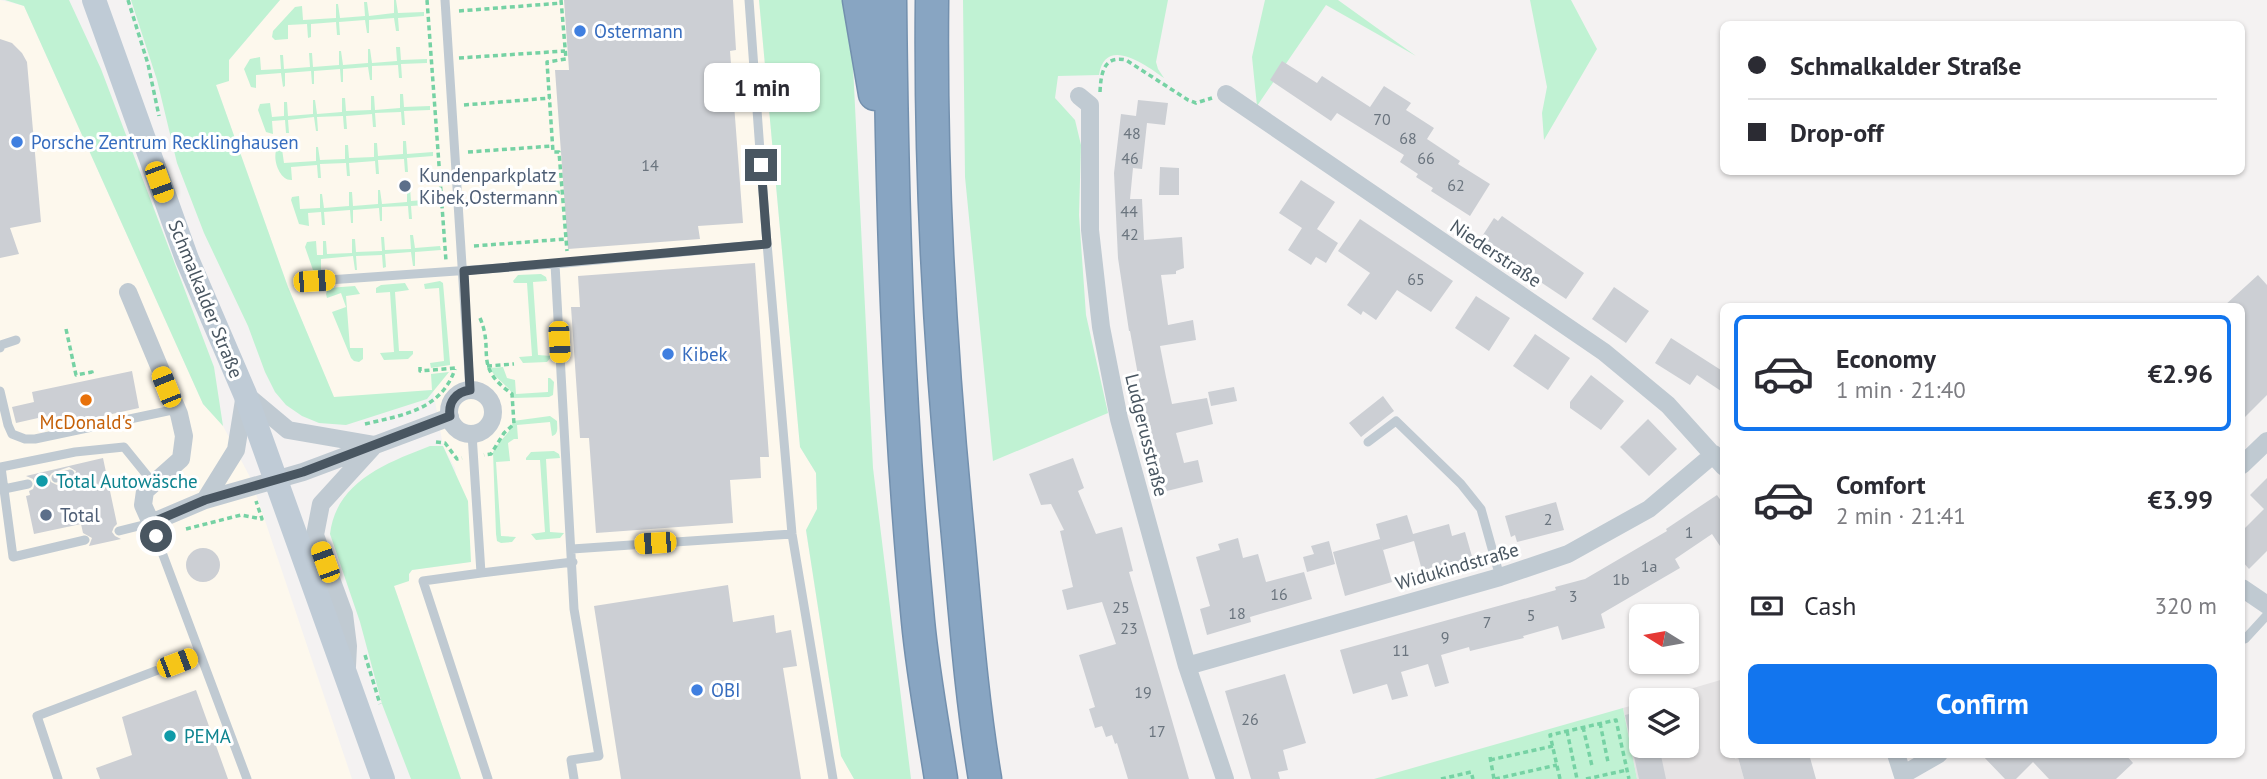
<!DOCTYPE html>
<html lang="en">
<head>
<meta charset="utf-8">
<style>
	:root { --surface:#fff; --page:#f2f2f3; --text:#2b2b33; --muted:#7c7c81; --line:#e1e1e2; --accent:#1275ee }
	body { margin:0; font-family:"PT Sans",sans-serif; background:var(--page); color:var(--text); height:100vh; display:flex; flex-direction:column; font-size:26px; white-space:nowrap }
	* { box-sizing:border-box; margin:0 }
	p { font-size:23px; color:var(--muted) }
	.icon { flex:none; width:38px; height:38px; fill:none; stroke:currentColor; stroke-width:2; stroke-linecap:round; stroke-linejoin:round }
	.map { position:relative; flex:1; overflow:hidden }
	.sheet { position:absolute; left:1720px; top:303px; width:525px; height:455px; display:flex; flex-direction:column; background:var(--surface); border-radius:10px; box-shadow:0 2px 5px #0004 }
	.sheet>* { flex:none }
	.banner { position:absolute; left:1720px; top:21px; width:525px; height:154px; border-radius:10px; box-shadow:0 2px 5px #0004; display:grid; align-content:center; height:154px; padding:0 28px; background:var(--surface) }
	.needle { width:46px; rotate:281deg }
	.tools { position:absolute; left:1629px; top:604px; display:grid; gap:14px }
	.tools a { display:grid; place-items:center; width:70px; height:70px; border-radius:10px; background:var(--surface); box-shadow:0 2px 5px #0004; font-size:35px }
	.end { position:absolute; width:32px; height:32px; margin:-16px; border:9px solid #495661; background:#fff; box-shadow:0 0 0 4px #fff }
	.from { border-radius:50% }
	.bubble { position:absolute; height:49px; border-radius:10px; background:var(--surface); box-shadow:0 2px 5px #0004; font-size:23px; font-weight:800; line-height:49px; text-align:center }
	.car { position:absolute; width:21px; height:42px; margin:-21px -10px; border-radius:9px; box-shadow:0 0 5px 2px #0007; background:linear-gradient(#f5c518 24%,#345 0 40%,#f5c518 0 76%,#345 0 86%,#f5c518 0) }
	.banner b { display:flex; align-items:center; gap:24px; height:66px; font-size:26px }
	.banner b+b { border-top:2px solid var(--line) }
	.banner i { width:18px; height:18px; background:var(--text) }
	ul { padding:12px 0 0; list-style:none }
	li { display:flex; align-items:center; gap:21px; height:116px; margin:0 14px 10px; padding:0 14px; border:4px solid transparent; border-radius:10px }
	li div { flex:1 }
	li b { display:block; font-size:26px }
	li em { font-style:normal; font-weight:800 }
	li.on { border-color:var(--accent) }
	li>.icon { width:63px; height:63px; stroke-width:1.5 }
	.pay { display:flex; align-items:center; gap:18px; height:77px; padding:0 28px; font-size:26px }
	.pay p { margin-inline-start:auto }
	.action { display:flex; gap:14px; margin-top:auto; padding:14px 28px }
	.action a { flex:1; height:80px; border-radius:10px; background:var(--accent); color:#fff; font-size:28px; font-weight:800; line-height:80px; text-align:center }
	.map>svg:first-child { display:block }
	.commercial { fill:#fdf8ed }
	.education { fill:#e5e3e4 }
	.green { fill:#c0f2d3 }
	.building { fill:#cccfd4; fill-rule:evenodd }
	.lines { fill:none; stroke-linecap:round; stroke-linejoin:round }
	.motorway-casing { stroke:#7390ae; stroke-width:35 }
	.path { stroke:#76d2a4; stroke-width:3.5; stroke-dasharray:5 3.5; stroke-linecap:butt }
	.service { stroke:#c0cad2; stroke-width:9 }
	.minor { stroke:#c0cad2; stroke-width:18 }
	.secondary { stroke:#bfcbd6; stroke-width:24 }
	.motorway { stroke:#88a5c2; stroke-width:32 }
	.route { stroke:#495661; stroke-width:9 }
	.shop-dot { fill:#3f7fe0; stroke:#fff; stroke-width:2.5 }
	.service-dot { fill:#5c6f8a; stroke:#fff; stroke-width:2.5 }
	.food-dot { fill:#e8710a; stroke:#fff; stroke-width:2.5 }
	.culture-dot { fill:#0f9aa8; stroke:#fff; stroke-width:2.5 }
	.labels { text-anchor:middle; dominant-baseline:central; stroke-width:6; stroke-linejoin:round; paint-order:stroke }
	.number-label { font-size:16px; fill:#6a747e }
	.shop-label { font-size:19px; fill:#366cbe; stroke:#fff; text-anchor:start }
	.service-label { font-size:19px; fill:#4e5e75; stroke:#fff; text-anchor:start }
	.street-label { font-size:19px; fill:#495661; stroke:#fff }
	.food-label { font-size:19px; fill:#c56008; stroke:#fff }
	.culture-label { font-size:19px; fill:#0d838f; stroke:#fff; text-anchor:start }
</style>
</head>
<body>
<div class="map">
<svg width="2267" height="779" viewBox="0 0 2267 779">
	<rect width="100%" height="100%" fill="#f4f2f2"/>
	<path class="commercial" d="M0,0L24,6L203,404L223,426L251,479L352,779H0Z
		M280,0H759L800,447L816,473L817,509L806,531L841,756L854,779H461L394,586L410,579L409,574L412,570L470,562L455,468L443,446L433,390L334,398L288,287L216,85L229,80V60Z"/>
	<path class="education" d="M1724,679V754H1734L1735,759L1738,758L1744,779H1637L1623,708L1641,703L1642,746H1687V700H1652Z"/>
	<path class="green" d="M5,0H69L101,69L214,367L223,426L203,404L24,6Z
		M131,0H280L229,60V81L216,85L288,287L334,397L432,390L431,374L449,372L427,399L346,425L319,423L302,416L286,405L275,392L265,372L248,326L204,233L177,163L157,80Z
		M394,0H396L398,13L424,12V16L398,18L399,31H396L394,18L369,20V33H367L365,20L339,22L340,35H337L336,22L311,24V37L308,38L307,24L288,25V39L275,40L272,37L273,31L295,7L302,6L303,20L336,18V4H338L340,18L365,16L364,2H367L369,16L394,13Z
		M759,0H844L853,66L873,468L911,779H854L841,756L806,530L817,509L816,473L800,447Z
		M963,0H1168L1156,62L1158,69L1164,78C1146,65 1105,35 1099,75L1058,76L1055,98L1075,120L1081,145L1079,215L1086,315L1108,413L993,461L965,177Z
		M1265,0H1338L1416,56L1326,5L1257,106L1252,57Z
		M1530,0H1571L1597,49L1544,140L1542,113L1547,87Z
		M396,47H400L401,60L427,59V63L401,64L402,78H399L398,65L372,66V80H370L368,67L343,69V82H341L340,69L314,71V84H312L311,71L285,73V86L283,87L281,73L256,75V88L251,87L244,69L250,59L260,57L261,70L281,69L280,55H283L284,69L310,67L309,53H312L313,67L339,65V51H341L343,65L368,63V49H370L372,63L397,61Z
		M400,94H403L404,107L430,106V110L404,111L405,125H402L401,112L375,113L376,127H373L372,114L346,116L347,129H344L343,116L317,117L318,131H316L314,117L288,120L289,133H286L285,120L272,121L273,134L266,132L258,110L260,104L270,103L272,117L284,116V102H287L288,116L313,114V100H315L317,114L342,112V98H345L346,111L371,110V96H374L375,110L400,108Z
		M403,141H406L407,154L433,152V156L407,158L408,172H405L404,159L378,160L379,174H376L375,161L349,163L350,176H347L346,163L320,164L321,178H318L317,165L291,167L292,180C280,181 273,161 276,151L282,149L284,163L316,161V147H318L320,160L345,159V145H348L349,158L374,157V143H377L378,156L403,154Z
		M407,188H410L411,201L437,199V204L411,206L412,219H409L408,206L382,207V221H380L379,208L353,210V223H351L350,210L324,212L325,225H322L321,212L308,213L309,226L299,224L291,200L292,197L299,196L300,209L320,208V194H322L324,208L349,206V192H352L353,206L378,204V190H380L382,204L407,202Z
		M410,235H413L415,248L440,246L441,250L415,252V266H413L411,252L385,254L386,267L383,268L382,255L356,256L357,270H355L353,256L321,259V273L313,270L305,247L307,242L316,241L317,255H323V241H326L327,254L352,253V239H355L356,252L382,251L381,237H384L385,250L411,249Z
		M541,274L546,277L547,281L533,282L538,355L552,356L547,362L523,363L519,357L532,356L527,283H514L513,281L518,275Z
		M440,281L443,283L450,363V365L431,368L430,363L444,361L439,288L425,289L424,284Z
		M405,283L409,290L395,292L399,351H413V354L408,359L384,360L380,353L394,352L390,292L376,293V288L381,285Z
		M355,286L360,294L346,296L350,348H363V359L359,362L354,361L351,358L332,312L346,307L341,293L327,298L326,294L328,288Z
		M503,367L507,378L515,380L516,394L548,392V378H550L554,382L553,395L549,397L514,398C510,385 495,380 490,368Z
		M550,416L557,421C557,427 559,434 552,436L550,422L517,425L518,439H514L508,443L510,461L496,462L501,536L516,537L512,542L501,543L497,541L496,534L493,452C498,441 512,433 513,421Z
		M430,446H443L468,501L471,562L412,570L409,574V581L394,586L461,779H411L382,704L360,622L330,534C336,482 386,463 430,446Z
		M554,451L559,454L560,458L546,459L550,532L564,533L560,538L536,540L531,534L545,532L540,460H526V458L531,452Z
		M1623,708L1637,779H1374Z"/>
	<path class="building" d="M564,0H733L736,50L730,51L743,223L698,226L700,239L568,249L555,70H569Z
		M0,39L12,43L22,53L27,62L41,222L10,228L19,254L0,258Z
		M1282,61L1317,83L1322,76L1370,107L1384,86L1411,103L1406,110L1434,128L1427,139L1460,161L1458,164L1490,184L1470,216L1431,191L1433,188L1416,177L1418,174L1400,162L1404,155L1337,113L1331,121L1270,80Z
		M1138,100L1168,103L1165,125L1147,123L1142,169L1133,168L1130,199H1142L1144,240L1182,237L1184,268L1176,271V274L1161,275L1168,325L1193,320L1196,340L1160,346L1166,377L1172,404L1207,398L1213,424L1176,433L1184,463L1198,460L1203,482L1163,492L1148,430L1130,331H1129L1118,258L1114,173L1121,114L1136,116Z
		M1160,167L1179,168V195H1159Z
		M1301,180L1335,202L1317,229L1338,243L1326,263L1316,257L1311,265L1288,250L1302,228L1279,213Z
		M1502,216L1584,273L1566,299L1479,241L1494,218L1498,221Z
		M1360,219L1453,281L1431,312L1397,290L1376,320L1363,311L1361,315L1347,305L1370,273L1338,251Z
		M755,263L769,457H760L761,478L730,480L733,523L596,533L589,438H580L571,307H580L578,276Z
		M2258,275L2267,285V395L2242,420V306H2224Z
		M1614,287L1649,311L1626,343L1592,319Z
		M1476,296L1510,318L1489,351L1455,328Z
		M1535,334L1570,358L1548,390L1513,366Z
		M1671,338L1724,372V393L1697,375L1690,385L1655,363Z
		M132,371L139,408L40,430L38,418L16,423L12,407L34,402L32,392Z
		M1591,375L1624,401L1601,430L1570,408V402Z
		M1234,387L1237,401L1211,406L1208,392Z
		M1383,396L1394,411L1361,437L1349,423Z
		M1648,419L1677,449L1649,476L1620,447Z
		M103,458L117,524L114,527L112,532L115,536L121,539L89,546L92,538L83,533L81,524L34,534L26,496L30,495L29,491L33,489L35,483L33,479L26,476ZM69,467L76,471L74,479L57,485L51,482L49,477L52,473Z
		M1073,458L1084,488L1078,491L1096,534L1122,527L1133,571L1129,572L1189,779H1128L1117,743L1115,744L1112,735L1106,737L1102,726L1095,728L1089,709L1095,707L1079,655L1116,644L1102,602L1067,610L1062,590L1073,587L1060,531L1064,530L1051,504L1041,505L1029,474Z
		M2267,478V551L2249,569L2242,561V531L2264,509L2250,495Z
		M1717,495L1724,505V552L1712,534L1675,559L1680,568L1601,614L1605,628L1562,640L1558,626L1523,636L1524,638L1470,651L1469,647L1441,655L1449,683L1435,687L1428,664L1401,672L1408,696L1392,700L1387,684L1353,694L1340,650L1556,590L1555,587L1585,579L1667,531L1666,529Z
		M1556,502L1564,530L1517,542L1515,535L1511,537L1505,516Z
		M1407,515L1413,534L1449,524L1452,536L1465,532L1473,560L1423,574L1414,541L1383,550L1376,524Z
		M1238,538L1243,558L1258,554L1266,582L1304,572L1312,599L1250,617L1251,622L1207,635L1200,609L1210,606L1196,557L1220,550L1218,544Z
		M1380,539L1392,582L1345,596L1333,552Z
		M1329,541L1335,564L1307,572L1303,557L1314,554L1311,546Z
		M186 565a17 17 0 1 1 34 0a17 17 0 1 1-34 0Z
		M728,585L733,622L774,615L776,633L791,630L797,666L783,668L801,779H621L594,606Z
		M1285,674L1306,743L1283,750L1288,770L1278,772L1280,779H1251L1225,691Z
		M196,690L228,779H100L96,768L132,755L122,717Z
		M1642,711V746H1659L1666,779H1639L1625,715Z
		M1737,754H1809L1816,779H1744Z
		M1981,754H2125L2133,763L2116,779H2049L2033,762L2016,779H2005Z"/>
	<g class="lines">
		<defs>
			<path id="motorway" d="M859,0L875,94
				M890,0C892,208 898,414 918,621C923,674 933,727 941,779
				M932,0C930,176 940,350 957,525C965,610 971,695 985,779"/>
		</defs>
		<use href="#motorway" class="motorway-casing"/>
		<path class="path" d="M128,0L148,64L159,116
			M427,0L446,261
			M561,0L566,59L547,62L553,152H559L567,251
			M459,11L562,3
			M459,58L565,51
			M1100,92C1101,74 1103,55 1126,60L1188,100L1196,103L1212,98
			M464,105L550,98
			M468,152L553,146
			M470,199L562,192
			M474,246L566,239
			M480,318C495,353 472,365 512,394L514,424L504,433L491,454L484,455
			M66,329L76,375L92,372V374
			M487,366L514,364
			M420,367V371L455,368
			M365,424C403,415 441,410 455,369
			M436,442L445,443L457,459L462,458
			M186,529L241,515L262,519L256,501
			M365,655L380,704
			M1600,723L1608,762
			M1583,727L1592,766
			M1567,731L1577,779
			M1490,757L1494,779
			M1490,760L1553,746
			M1441,779L1471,772L1473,779
			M1495,779L1557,765
			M1560,779L1550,735L1616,720L1629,779
			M1586,779L1627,770"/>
		<path class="service" d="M445,0L470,390
			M749,0L765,220L792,534L833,779
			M555,264L574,609L599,756L571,760L574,779
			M314,281L555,264L767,244
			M0,348L1,345L16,340
			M0,391L8,425L12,434L25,439H35L177,409
			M472,434L481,573L423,581L488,779
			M1368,442L1396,421L1461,484L1481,509L1500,577
			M56,478L70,474
			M4,489L28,484
			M119,531L151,523L247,779
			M85,540L13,557L1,467L75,452L124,447L154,484
			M572,549L792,534
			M481,573L573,562
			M2245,639L2267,615
			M58,779L37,716L200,654"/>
		<path class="minor" d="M1226,94L1604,352L1668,405L1724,467
			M1079,96L1090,105V230L1101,327L1119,419L1187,666L1225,779
			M128,292L179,414L184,436L181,459L145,491L143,505L151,523L205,500L303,472L450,417
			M449 412a22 22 0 1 1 44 0a22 22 0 1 1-44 0Z
			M2242,465L2267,441
			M205,500L236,450L245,394L288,430L375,445
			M2242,588L2267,605
			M347,666L348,646L344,614L315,535L321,504L373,447
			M1187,666L1500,577L1568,554L1649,509L1714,454
			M1896,754L1904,779
			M1904,774L1939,754"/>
		<path class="secondary" d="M94,0L187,259L245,394L383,779"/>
		<use href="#motorway" class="motorway"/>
	</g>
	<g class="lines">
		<path class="route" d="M156,536L151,523L205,500L303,472L450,416C448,402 456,392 470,390L464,271L767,244L761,165"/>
	</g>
	<g class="shop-dot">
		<circle cx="580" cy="31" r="7"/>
		<circle cx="17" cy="142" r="7"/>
		<circle cx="668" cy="354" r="7"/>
		<circle cx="697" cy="690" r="7"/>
	</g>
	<g class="service-dot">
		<circle cx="405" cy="186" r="7"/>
		<circle cx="46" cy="515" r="7"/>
	</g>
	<circle class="food-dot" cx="86" cy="400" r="7"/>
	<g class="culture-dot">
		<circle cx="42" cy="481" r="7"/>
		<circle cx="170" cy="736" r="7"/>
	</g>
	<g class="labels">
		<g class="number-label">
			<text x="1382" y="119">70</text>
			<text x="1132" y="133">48</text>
			<text x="1408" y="138">68</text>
			<text x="1130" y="158">46</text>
			<text x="1426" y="158">66</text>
			<text x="650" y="165">14</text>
			<text x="1456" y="185">62</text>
			<text x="1129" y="211">44</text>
			<text x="1130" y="234">42</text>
			<text x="1416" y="279">65</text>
			<text x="1548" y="519">2</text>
			<text x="1689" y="532">1</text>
			<text x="1649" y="566">1a</text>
			<text x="1621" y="579">1b</text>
			<text x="1279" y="594">16</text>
			<text x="1573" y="596">3</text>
			<text x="1121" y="607">25</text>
			<text x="1237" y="613">18</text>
			<text x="1531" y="615">5</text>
			<text x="1487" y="622">7</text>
			<text x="1129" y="628">23</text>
			<text x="1445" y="637">9</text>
			<text x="1401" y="650">11</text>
			<text x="1143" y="692">19</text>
			<text x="1250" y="719">26</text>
			<text x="1157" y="731">17</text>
		</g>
		<g class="shop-label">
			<text x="594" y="31">Ostermann</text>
			<text x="31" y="142">Porsche Zentrum Recklinghausen</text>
			<text x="682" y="354">Kibek</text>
			<text x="711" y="690">OBI</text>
		</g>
		<g class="service-label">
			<text x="419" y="175">Kundenparkplatz<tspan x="419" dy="22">Kibek,Ostermann</tspan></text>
			<text x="60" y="515">Total</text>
		</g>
		<g class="street-label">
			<text transform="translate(1496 253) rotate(34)">Niederstraße</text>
			<text transform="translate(206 299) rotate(68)">Schmalkalder Straße</text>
			<text transform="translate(1147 435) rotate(76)">Ludgerusstraße</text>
			<text transform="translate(1457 566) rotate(-16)">Widukindstraße</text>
		</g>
		<g class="food-label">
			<text x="86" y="422">McDonald's</text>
		</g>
		<g class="culture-label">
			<text x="56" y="481">Total Autowäsche</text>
			<text x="184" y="736">PEMA</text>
		</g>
	</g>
</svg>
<div class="tools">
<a><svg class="needle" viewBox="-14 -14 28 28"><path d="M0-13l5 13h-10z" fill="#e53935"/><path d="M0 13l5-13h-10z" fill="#7c7c81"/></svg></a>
<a><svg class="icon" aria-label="layers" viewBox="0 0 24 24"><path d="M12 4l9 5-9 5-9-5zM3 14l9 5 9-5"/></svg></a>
</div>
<i class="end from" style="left:156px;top:536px"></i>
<i class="end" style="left:761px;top:165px"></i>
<div class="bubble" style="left:704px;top:63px;width:116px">1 min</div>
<i class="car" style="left:159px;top:182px;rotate:160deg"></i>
<i class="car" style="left:314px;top:281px;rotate:86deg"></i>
<i class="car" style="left:559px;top:342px;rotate:177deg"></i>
<i class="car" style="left:166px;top:387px;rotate:338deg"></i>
<i class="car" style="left:655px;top:543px;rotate:266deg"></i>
<i class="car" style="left:325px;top:562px;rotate:340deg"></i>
<i class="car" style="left:177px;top:663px;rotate:69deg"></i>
<div class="banner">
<b><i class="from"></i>Schmalkalder Straße</b>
<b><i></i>Drop-off</b>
</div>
<section class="sheet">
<ul>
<li class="on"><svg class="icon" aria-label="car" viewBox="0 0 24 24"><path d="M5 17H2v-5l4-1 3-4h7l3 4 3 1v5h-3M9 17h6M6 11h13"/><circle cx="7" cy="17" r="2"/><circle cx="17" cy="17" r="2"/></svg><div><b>Economy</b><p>1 min · 21:40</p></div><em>€2.96</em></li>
<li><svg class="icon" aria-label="car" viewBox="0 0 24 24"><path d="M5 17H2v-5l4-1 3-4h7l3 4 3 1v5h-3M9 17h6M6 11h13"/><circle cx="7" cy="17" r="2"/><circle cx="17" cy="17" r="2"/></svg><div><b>Comfort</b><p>2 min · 21:41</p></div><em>€3.99</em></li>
</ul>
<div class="pay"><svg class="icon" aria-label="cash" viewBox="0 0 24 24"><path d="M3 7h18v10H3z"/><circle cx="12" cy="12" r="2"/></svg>Cash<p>320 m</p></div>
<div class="action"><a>Confirm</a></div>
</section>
</div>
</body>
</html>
